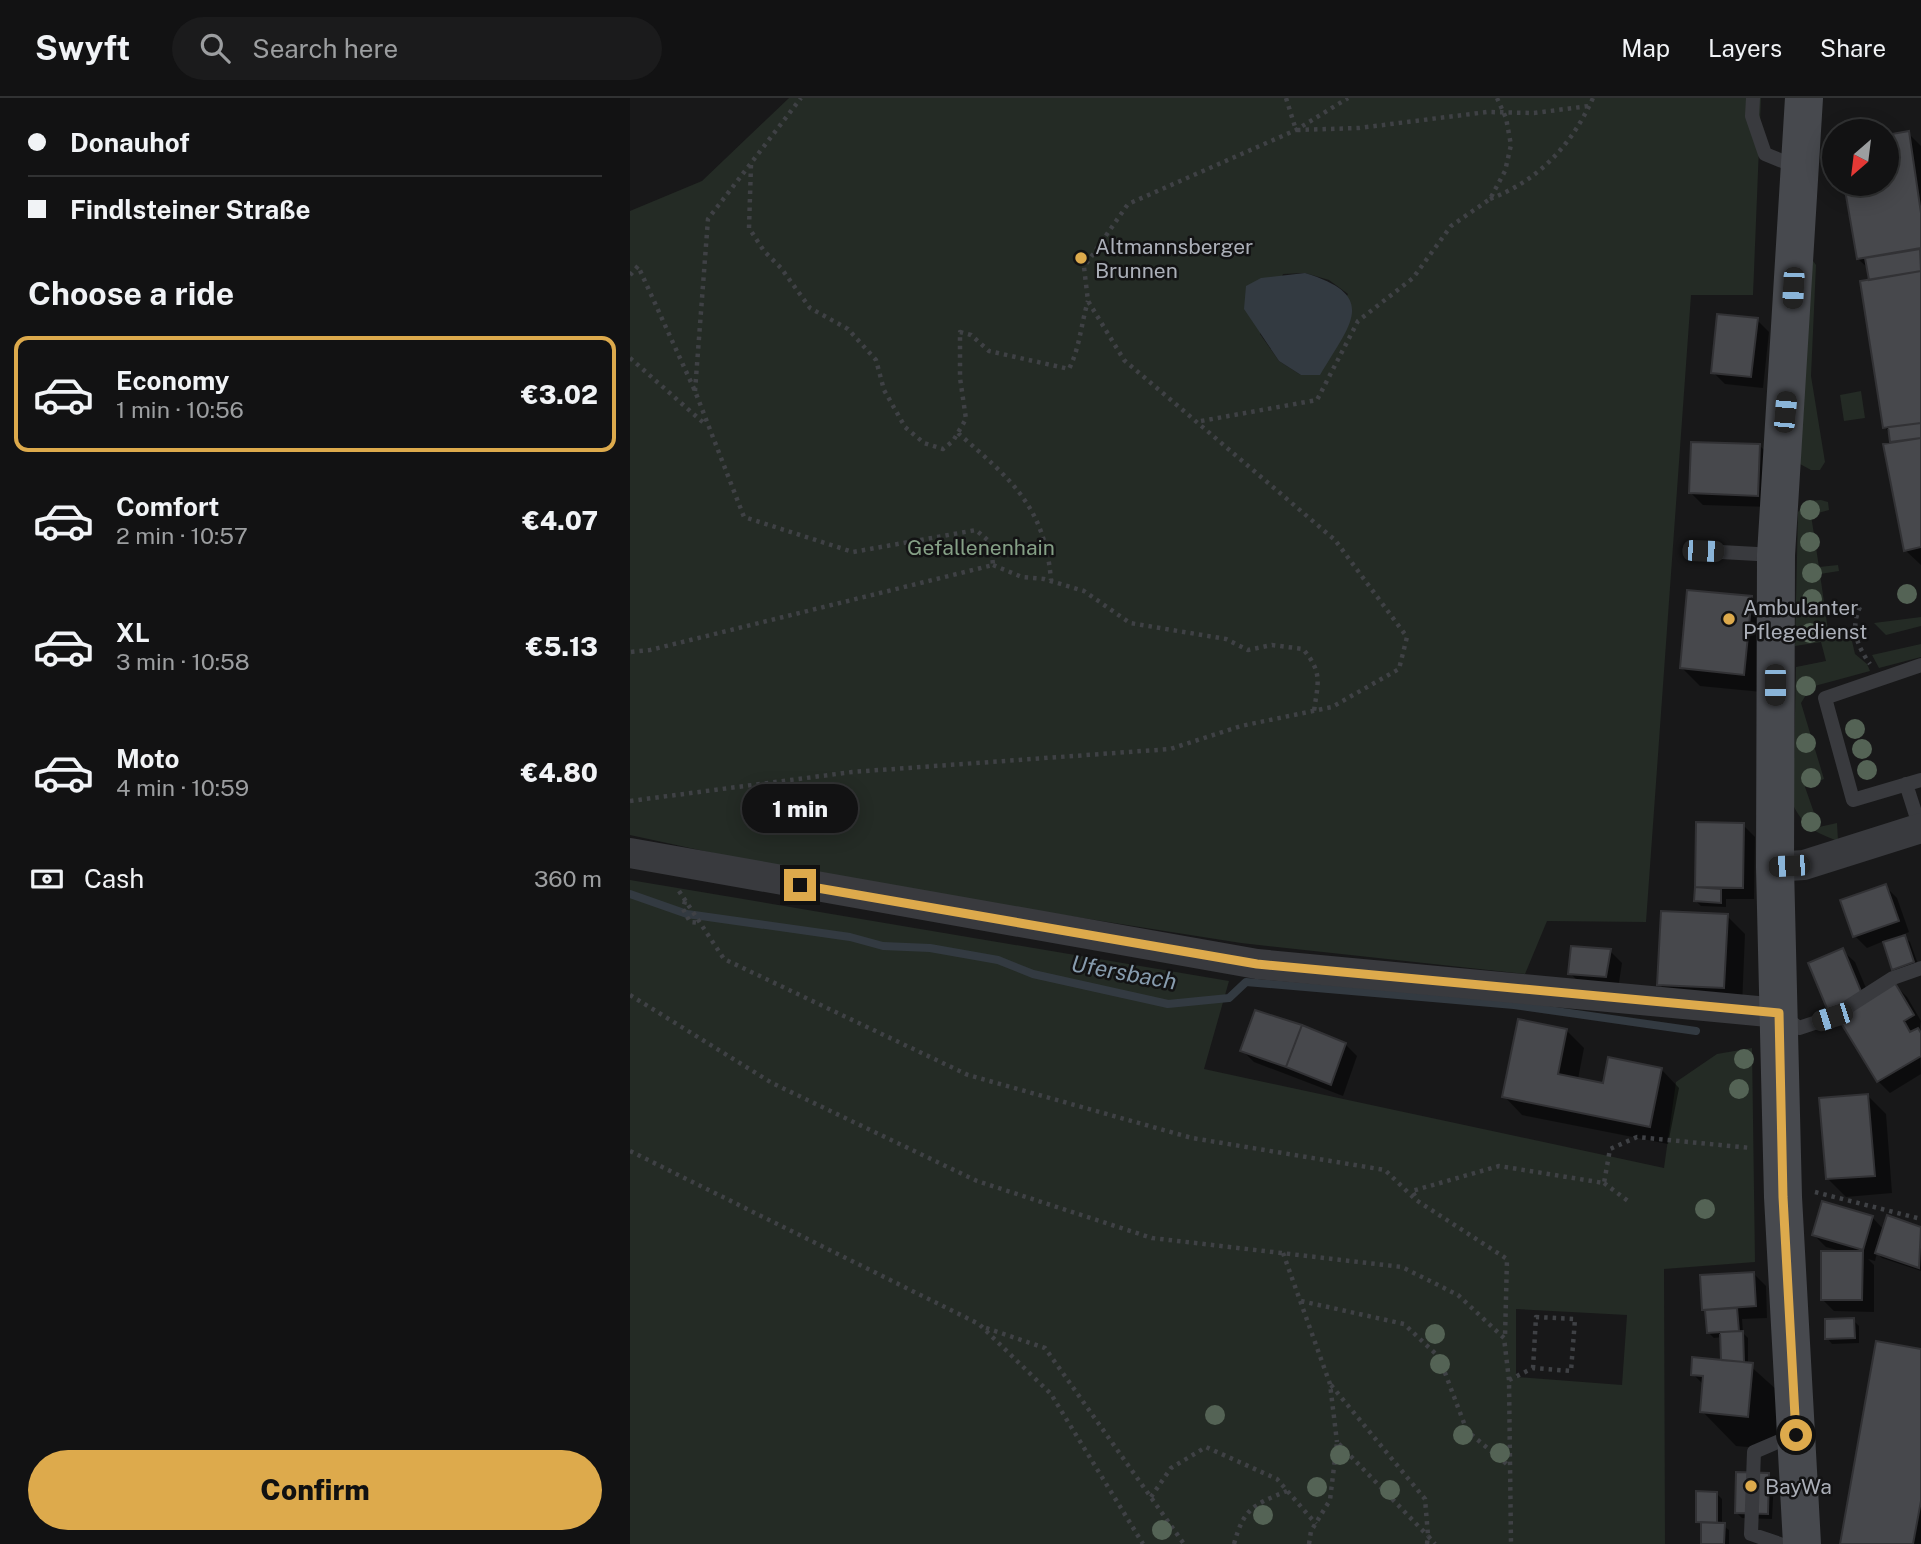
<!DOCTYPE html>
<html lang="en">
<head>
<meta charset="utf-8">
<style>
	:root { --surface:#121213; --page:#1b1b1c; --text:#f1f3f6; --muted:#9c9ea0; --line:#313233; --accent:#ddaa4c }
	body { margin:0; font-family:"Public Sans",sans-serif; background:var(--page); color:var(--text); height:100vh; display:flex; flex-direction:column; font-size:26px; white-space:nowrap }
	* { box-sizing:border-box; margin:0 }
	p { font-size:23px; color:var(--muted) }
	.icon { flex:none; width:38px; height:38px; fill:none; stroke:currentColor; stroke-width:2; stroke-linecap:round; stroke-linejoin:round }
	.map { position:relative; flex:1; overflow:hidden }
	.details { display:flex; flex-direction:column; background:var(--surface); width:630px }
	.details>* { flex:none }
	.banner { display:grid; align-content:center; height:154px; padding:0 28px; background:var(--surface) }
	.needle { width:46px; rotate:208deg }
	.buttons { position:absolute; left:1192px; top:21px; display:grid; gap:14px }
	.buttons a { display:grid; place-items:center; width:77px; height:77px; border-radius:50%; background:var(--surface); box-shadow:0 4px 18px #0003,0 0 0 2px var(--line); font-size:35px }
	.end { position:absolute; width:32px; height:32px; margin:-16px; border:9px solid #ddaa4c; background:#111; box-shadow:0 0 0 4px #111 }
	.from { border-radius:50% }
	.bubble { position:absolute; height:49px; border-radius:24px; background:var(--surface); box-shadow:0 4px 18px #0003,0 0 0 2px var(--line); font-size:23px; font-weight:800; line-height:49px; text-align:center }
	.car { position:absolute; width:21px; height:42px; margin:-21px -10px; border-radius:9px; box-shadow:0 0 5px 2px #0007; background:linear-gradient(#222 24%,#8ab4d8 0 40%,#222 0 76%,#8ab4d8 0 86%,#222 0) }
	.banner b { display:flex; align-items:center; gap:24px; height:66px; font-size:26px }
	.banner b+b { border-top:2px solid var(--line) }
	.banner i { width:18px; height:18px; background:var(--text) }
	ul { padding:0; list-style:none }
	li { display:flex; align-items:center; gap:21px; height:116px; margin:0 14px 10px; padding:0 14px; border:4px solid transparent; border-radius:14px }
	li div { flex:1 }
	li b { display:block; font-size:26px }
	li em { font-style:normal; font-weight:800 }
	li.selected { border-color:var(--accent) }
	li>.icon { width:63px; height:63px; stroke-width:1.5 }
	h2 { padding:0 28px; font-size:32px; line-height:84px }
	.pay { display:flex; align-items:center; gap:18px; height:77px; padding:0 28px; font-size:26px }
	.pay p { margin-inline-start:auto }
	.primary-button { display:flex; gap:14px; margin-top:auto; padding:14px 28px }
	.primary-button a { flex:1; height:80px; border-radius:42px; background:var(--accent); color:#111; font-size:28px; font-weight:800; line-height:80px; text-align:center }
	header { display:flex; align-items:center; gap:42px; box-sizing:border-box; height:98px; padding:0 35px; background:var(--surface); border-bottom:2px solid var(--line) }
	header strong { font-size:33px }
	nav { display:flex; gap:38px; margin-inline-start:auto; font-size:24px }
	.search { width:490px; height:63px; background:var(--page); display:flex; align-items:center; gap:18px; box-sizing:border-box; padding:0 24px; border-radius:38px; color:var(--muted); font-size:26px }
	main { display:flex; flex:1; min-height:0 }
	.map>svg:first-child { display:block }
	.green { fill:#242b25; fill-rule:evenodd }
	.water { fill:#333a41 }
	.shadow { fill:#0007 }
	.lines { fill:none; stroke-linecap:round; stroke-linejoin:round }
	.stream { stroke:#333a41; stroke-width:8 }
	.building { fill:#47484c; stroke:#323235; stroke-width:2 }
	.path { stroke:#3f4145; stroke-width:4.5; stroke-dasharray:3.5 5; stroke-linecap:butt }
	.lane { stroke:#393a3e; stroke-width:14 }
	.street { stroke:#393a3e; stroke-width:30 }
	.secondary { stroke:#47494e; stroke-width:38 }
	.tree { fill:#546355 }
	.route { stroke:#ddaa4c; stroke-width:9 }
	.poi-dot { fill:#ddaa4c; stroke:#131314; stroke-width:2.5 }
	.labels { text-anchor:middle; dominant-baseline:central; stroke-width:5; stroke-linejoin:round; paint-order:stroke }
	.poi-label { font-size:21px; fill:#abafb8; stroke:#131314; text-anchor:start }
	.park-label { font-size:21px; fill:#85a086; stroke:#131314 }
	.water-label { font-size:23px; font-style:italic; fill:#879cae; stroke:#131314 }
</style>
</head>
<body>
<header>
<strong>Swyft</strong>
<div class="search"><svg class="icon" aria-label="search" viewBox="0 0 24 24"><circle cx="10" cy="10" r="6"/><path d="M15 15l6 6"/></svg>Search here</div>
<nav><a>Map</a><a>Layers</a><a>Share</a></nav>
</header>
<main>
<section class="details">
<div class="banner">
<b><i class="from"></i>Donauhof</b>
<b><i></i>Findlsteiner Straße</b>
</div>
<h2>Choose a ride</h2>
<ul>
<li class="selected"><svg class="icon" aria-label="car" viewBox="0 0 24 24"><path d="M5 17H2v-5l4-1 3-4h7l3 4 3 1v5h-3M9 17h6M6 11h13"/><circle cx="7" cy="17" r="2"/><circle cx="17" cy="17" r="2"/></svg><div><b>Economy</b><p>1 min · 10:56</p></div><em>€3.02</em></li>
<li><svg class="icon" aria-label="car" viewBox="0 0 24 24"><path d="M5 17H2v-5l4-1 3-4h7l3 4 3 1v5h-3M9 17h6M6 11h13"/><circle cx="7" cy="17" r="2"/><circle cx="17" cy="17" r="2"/></svg><div><b>Comfort</b><p>2 min · 10:57</p></div><em>€4.07</em></li>
<li><svg class="icon" aria-label="car" viewBox="0 0 24 24"><path d="M5 17H2v-5l4-1 3-4h7l3 4 3 1v5h-3M9 17h6M6 11h13"/><circle cx="7" cy="17" r="2"/><circle cx="17" cy="17" r="2"/></svg><div><b>XL</b><p>3 min · 10:58</p></div><em>€5.13</em></li>
<li><svg class="icon" aria-label="car" viewBox="0 0 24 24"><path d="M5 17H2v-5l4-1 3-4h7l3 4 3 1v5h-3M9 17h6M6 11h13"/><circle cx="7" cy="17" r="2"/><circle cx="17" cy="17" r="2"/></svg><div><b>Moto</b><p>4 min · 10:59</p></div><em>€4.80</em></li>
</ul>
<div class="pay"><svg class="icon" aria-label="cash" viewBox="0 0 24 24"><path d="M3 7h18v10H3z"/><circle cx="12" cy="12" r="2"/></svg>Cash<p>360 m</p></div>
<div class="primary-button"><a>Confirm</a></div>
</section>
<div class="map">
<svg width="1291" height="1446" viewBox="0 0 1291 1446">
	<rect width="100%" height="100%" fill="#181819"/>
	<path class="green" d="M159,0H1131L1123,197H1061L1016,824L917,823L895,876L611,845L199,780L0,737V113L72,83ZM675,175L699,182L718,196L671,277L649,263L630,236L653,176Z
		M1181,160L1186,167L1181,278L1195,364L1190,372H1181L1170,366Z
		M1231,293L1235,320L1214,323L1210,297Z
		M1191,402L1198,404L1199,412L1181,417L1189,469L1208,467L1209,473L1190,476L1198,532L1219,530L1225,556L1237,566L1240,573L1181,589L1171,605L1194,681L1175,689L1189,729L1207,725L1208,743C1186,735 1174,729 1163,707L1166,569L1196,563L1191,544L1165,548L1168,414L1179,403Z
		M1291,519V528L1256,537L1244,525Z
		M1291,546V559L1249,570L1242,557Z
		M0,782L599,883L574,971L1034,1070L1046,984L1087,956L1122,950L1125,1164L1034,1171L1035,1446H0ZM886,1211L997,1217L992,1287L886,1279Z"/>
	<path class="water" d="M675,175C750,198 720,226 690,277H671L649,263L614,211L616,188L631,180Z"/>
	<path class="shadow" d="M1278,35L1291,48V467L1275,452L1264,346L1255,329L1239,171L1228,161L1215,86H1256Z
		M1127,222L1139,234L1133,290L1095,286L1083,274Z
		M1129,347L1141,359L1140,409L1073,407L1061,395Z
		M1121,500L1139,518L1132,594L1070,588L1052,570Z
		M1113,727L1125,739L1124,801H1096V809L1071,808L1066,803L1069,791L1066,789Z
		M1255,788L1267,800L1279,834L1272,837L1280,844L1289,869L1269,876L1264,871L1254,843L1237,850L1225,838Z
		M1097,818L1115,836L1112,908L1047,904L1029,886Z
		M980,853L992,865L988,891L952,887L940,875Z
		M1213,853L1225,864L1241,902L1265,887L1277,899L1291,923L1289,933L1291,976L1260,995L1248,983Z
		M936,932L954,950L948,981L974,987L1031,971L1049,990L1038,1046L892,1017L874,998Z
		M715,946L727,958L713,998L624,964L612,952Z
		M1238,998L1256,1016L1262,1095L1216,1099L1198,1081Z
		M1242,1119L1254,1132L1258,1120L1291,1130V1173L1252,1160L1247,1155L1245,1163L1238,1161L1244,1167V1214L1204,1213L1192,1201L1214,1154L1196,1149L1184,1137Z
		M1124,1176L1136,1188L1137,1220L1112,1221L1113,1235L1118,1240V1266L1157,1301L1152,1352L1106,1348L1072,1313L1074,1287L1063,1276L1093,1263L1092,1239L1084,1240L1078,1234L1077,1215L1074,1211Z
		M1223,1222L1229,1228V1245L1202,1246L1197,1240Z
		M1247,1245L1291,1253V1446H1212Z
		M1138,1377L1144,1382L1142,1421L1112,1420L1106,1414Z
		M1086,1395L1092,1401V1427L1099,1432V1446H1073V1428L1068,1423Z"/>
	<g class="lines">
		<path class="stream" d="M0,796L57,816L220,839L253,848L300,850L368,862L403,876L538,906L599,900L616,884L884,907L1066,933"/>
	</g>
	<path class="building" d="M1279,33L1291,115V150L1227,161L1214,86H1256V37Z
		M1290,151L1291,173L1239,182L1235,160Z
		M1291,173V325L1253,330L1230,183Z
		M1087,216L1128,220L1121,279L1081,275Z
		M1291,325V340L1260,344L1258,329Z
		M1291,340V449L1274,453L1253,346Z
		M1061,344L1130,346L1128,398L1059,395Z
		M1057,492L1122,498L1114,577L1050,570Z
		M1066,724L1114,725L1113,790L1065,789Z
		M1256,786L1269,823L1223,839L1210,802Z
		M1065,789L1091,791V805L1064,803Z
		M1031,813L1098,816L1094,890L1027,887Z
		M1275,837L1284,864L1262,872L1253,844Z
		M941,848L981,851L976,879L938,876Z
		M1213,850L1233,898L1198,913L1178,865Z
		M1265,885L1284,917L1274,923L1280,934L1288,930L1291,935V958L1247,984L1208,920Z
		M625,912L672,927L656,969L610,953Z
		M888,921L937,931L928,976L973,985L978,959L1032,970L1020,1029L872,999Z
		M672,927L716,945L701,987L656,969Z
		M1238,996L1245,1078L1196,1081L1189,1000Z
		M1192,1103L1243,1118L1233,1152L1182,1137Z
		M1257,1117L1291,1129L1289,1170L1245,1155Z
		M1191,1153H1233L1232,1202H1191Z
		M1124,1174L1126,1208L1072,1212L1070,1177Z
		M1107,1210L1109,1233L1077,1235L1075,1212Z
		M1224,1220L1225,1240L1195,1241V1221Z
		M1113,1233L1114,1264L1091,1262L1090,1234Z
		M1246,1243L1291,1251V1403L1283,1446H1210Z
		M1062,1259L1123,1265L1118,1319L1070,1314L1073,1278L1061,1277Z
		M1106,1374L1139,1375L1138,1416L1105,1415Z
		M1066,1393L1087,1394V1425L1066,1424Z
		M1071,1424L1095,1425L1094,1446H1071Z"/>
	<g class="lines">
		<path class="path" d="M656,0L666,32
			M667,32L729,30L857,14L904,15L959,8
			M121,67L119,130L134,153L151,170L180,210L218,231L246,262L254,292L275,329L294,345L313,351L323,343L336,321L330,280V234L341,237L359,253L439,271C450,249 451,226 458,203
			M860,101C909,82 941,48 963,0
			M0,177L8,168L65,293L114,419L223,454L346,432L361,445L363,467L20,552L0,554
			M0,260L76,327
			M65,293L78,121L171,0
			M571,323L687,302L728,223L783,180L821,128L860,101L875,73L881,47L876,20L867,0
			M328,335C380,381 415,408 421,482
			M363,467L392,479L414,481L454,493L500,525L596,541L618,552L642,547L673,551C693,575 688,584 684,613
			M1230,509C1220,530 1227,548 1240,566
			M0,703L222,674L540,651L611,628L702,609L769,571L777,539L705,442L494,262L458,203L454,169L498,106L666,32L718,0
			M49,793L94,861L338,977L562,1040L755,1072L786,1102L877,1161L875,1239
			M55,803L53,811L60,824L70,825
			M0,897L142,985L347,1083L522,1140L772,1169L828,1197L874,1240L879,1282L881,1446
			M0,1053L349,1226L421,1296L513,1446
			M974,1085L998,1103
			M1185,1094L1291,1121
			M785,1098L782,1093L869,1068L974,1085L980,1051L1007,1039L1121,1050
			M653,1155L700,1286L707,1344
			M671,1203L774,1226L809,1259L837,1333L879,1368
			M356,1230L415,1250L554,1446
			M879,1282L903,1270L941,1273L945,1221L906,1219L903,1270
			M701,1287L795,1401L798,1437
			M521,1399L541,1370L576,1349L647,1381L686,1426
			M604,1446C614,1410 623,1407 657,1393
			M679,1446L681,1433L700,1402L707,1344L798,1438
			M797,1446L798,1438L805,1446"/>
		<path class="lane" d="M1123,0L1122,18L1135,56L1167,69
			M1073,453L1145,457
			M1291,567L1195,600L1223,702L1291,682
			M1276,686L1290,730
			M1153,918L1169,930L1202,919L1263,880L1291,870
			M1150,1446L1121,1436L1124,1354L1164,1337"/>
		<path class="street" d="M0,755L627,866L1149,915
			M1145,769L1174,767L1291,730"/>
		<path class="secondary" d="M1172,1446L1153,1099L1145,769L1146,457L1174,0"/>
	</g>
	<g class="tree">
		<circle cx="1180" cy="412" r="10"/>
		<circle cx="1180" cy="444" r="10"/>
		<circle cx="1182" cy="475" r="10"/>
		<circle cx="1277" cy="496" r="10"/>
		<circle cx="1182" cy="501" r="10"/>
		<circle cx="1180" cy="535" r="10"/>
		<circle cx="1176" cy="588" r="10"/>
		<circle cx="1225" cy="631" r="10"/>
		<circle cx="1176" cy="645" r="10"/>
		<circle cx="1232" cy="651" r="10"/>
		<circle cx="1237" cy="672" r="10"/>
		<circle cx="1181" cy="680" r="10"/>
		<circle cx="1181" cy="724" r="10"/>
		<circle cx="1114" cy="961" r="10"/>
		<circle cx="1109" cy="991" r="10"/>
		<circle cx="1075" cy="1111" r="10"/>
		<circle cx="805" cy="1236" r="10"/>
		<circle cx="810" cy="1266" r="10"/>
		<circle cx="585" cy="1317" r="10"/>
		<circle cx="833" cy="1337" r="10"/>
		<circle cx="870" cy="1355" r="10"/>
		<circle cx="710" cy="1357" r="10"/>
		<circle cx="687" cy="1389" r="10"/>
		<circle cx="760" cy="1392" r="10"/>
		<circle cx="633" cy="1417" r="10"/>
		<circle cx="532" cy="1432" r="10"/>
	</g>
	<g class="lines">
		<path class="route" d="M170,787L627,866L1149,915L1153,1099L1166,1337"/>
	</g>
	<g class="poi-dot">
		<circle cx="451" cy="160" r="7"/>
		<circle cx="1099" cy="521" r="7"/>
		<circle cx="1121" cy="1388" r="7"/>
	</g>
	<g class="labels">
		<g class="poi-label">
			<text x="465" y="148">Altmannsberger<tspan x="465" dy="24">Brunnen</tspan></text>
			<text x="1113" y="509">Ambulanter<tspan x="1113" dy="24">Pflegedienst</tspan></text>
			<text x="1135" y="1388">BayWa</text>
		</g>
		<g class="park-label">
			<text x="351" y="449">Gefallenenhain</text>
		</g>
		<g class="water-label">
			<text transform="translate(494 874) rotate(10)">Ufersbach</text>
		</g>
	</g>
</svg>
<div class="buttons">
<a><svg class="needle" viewBox="-14 -14 28 28"><path d="M0-13l5 13h-10z" fill="#e53935"/><path d="M0 13l5-13h-10z" fill="#9c9ea0"/></svg></a>
</div>
<i class="end from" style="left:1166px;top:1337px"></i>
<i class="end" style="left:170px;top:787px"></i>
<div class="bubble" style="left:112px;top:686px;width:116px">1 min</div>
<i class="car" style="left:1163px;top:190px;rotate:183deg"></i>
<i class="car" style="left:1155px;top:314px;rotate:5deg"></i>
<i class="car" style="left:1073px;top:453px;rotate:92deg"></i>
<i class="car" style="left:1145px;top:587px;rotate:180deg"></i>
<i class="car" style="left:1159px;top:768px;rotate:267deg"></i>
<i class="car" style="left:1202px;top:919px;rotate:252deg"></i>
</div>
</main>
</body>
</html>
